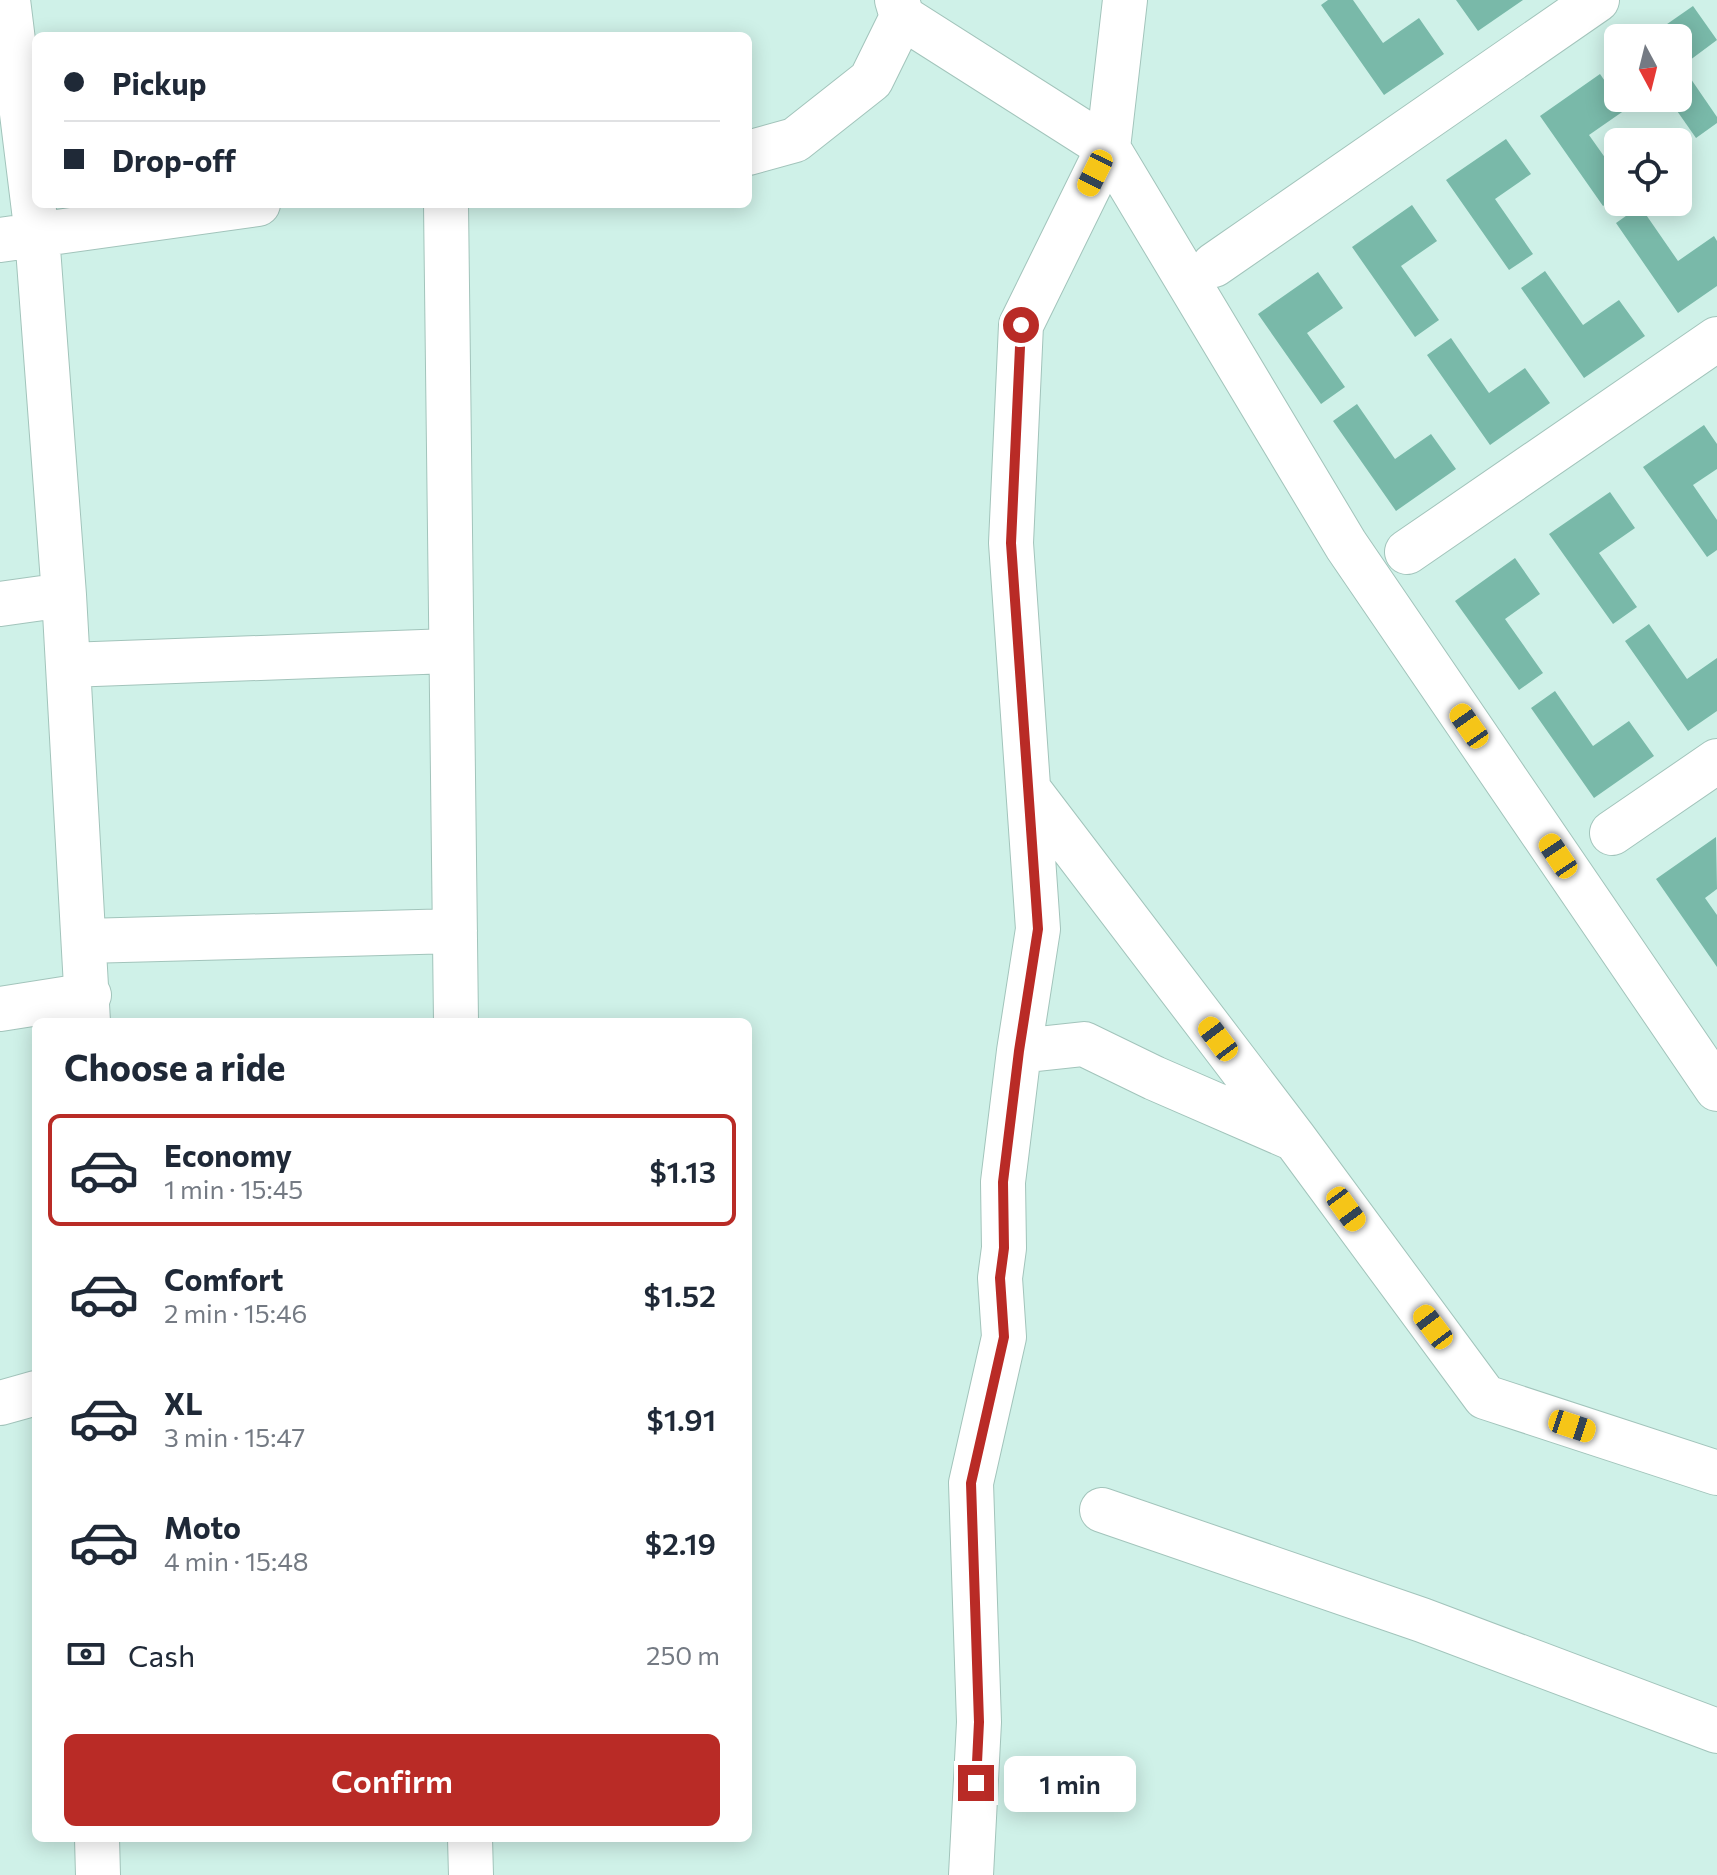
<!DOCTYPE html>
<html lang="en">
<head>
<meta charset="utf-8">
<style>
	:root { --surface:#fff; --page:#f2f2f3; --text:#1f2937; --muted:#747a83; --line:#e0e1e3; --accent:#b92b26 }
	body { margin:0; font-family:Commissioner,sans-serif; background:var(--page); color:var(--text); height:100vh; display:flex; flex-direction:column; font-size:30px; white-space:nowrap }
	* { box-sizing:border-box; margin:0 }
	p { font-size:26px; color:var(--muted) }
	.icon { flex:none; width:44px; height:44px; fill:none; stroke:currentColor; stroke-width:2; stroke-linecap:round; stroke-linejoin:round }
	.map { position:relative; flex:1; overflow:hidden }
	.drawer { position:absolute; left:32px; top:1018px; width:720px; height:824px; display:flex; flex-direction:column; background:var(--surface); border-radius:12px; box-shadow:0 4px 20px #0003 }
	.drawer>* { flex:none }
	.hud { position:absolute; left:32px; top:32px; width:720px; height:176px; border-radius:12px; box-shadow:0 4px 20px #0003; display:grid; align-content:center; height:176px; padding:0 32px; background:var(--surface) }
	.needle { width:52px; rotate:173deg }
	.buttons { position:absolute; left:1604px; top:24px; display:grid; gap:16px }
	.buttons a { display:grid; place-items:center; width:88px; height:88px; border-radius:12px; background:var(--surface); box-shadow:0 4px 20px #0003; font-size:40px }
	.end { position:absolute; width:36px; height:36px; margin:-18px; border:10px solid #b92b26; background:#fff; box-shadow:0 0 0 4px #fff }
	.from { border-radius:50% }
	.bubble { position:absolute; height:56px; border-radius:12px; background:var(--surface); box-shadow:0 4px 20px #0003; font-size:26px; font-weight:600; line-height:56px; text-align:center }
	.car { position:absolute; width:24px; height:48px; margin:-24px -12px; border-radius:10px; box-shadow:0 0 6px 2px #0007; background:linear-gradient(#f5c518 24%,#345 0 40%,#f5c518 0 76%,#345 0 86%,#f5c518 0) }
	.hud b { display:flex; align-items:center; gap:28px; height:76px; font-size:30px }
	.hud b+b { border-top:2px solid var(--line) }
	.hud i { width:20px; height:20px; background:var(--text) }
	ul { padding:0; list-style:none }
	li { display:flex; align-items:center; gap:24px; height:112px; margin:0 16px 12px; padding:0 16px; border:4px solid transparent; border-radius:12px }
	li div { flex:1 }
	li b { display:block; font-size:30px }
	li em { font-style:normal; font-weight:600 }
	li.selected { border-color:var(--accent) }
	li>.icon { width:72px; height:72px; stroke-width:1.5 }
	h2 { padding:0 32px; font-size:36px; line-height:96px }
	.pay { display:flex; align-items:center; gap:20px; height:88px; padding:0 32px; font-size:30px }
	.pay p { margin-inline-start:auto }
	.button { display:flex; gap:16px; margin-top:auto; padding:16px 32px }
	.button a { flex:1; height:92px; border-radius:12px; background:var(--accent); color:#fff; font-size:32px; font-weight:600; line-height:92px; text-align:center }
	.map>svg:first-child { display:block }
	.building { fill:#79b9a9 }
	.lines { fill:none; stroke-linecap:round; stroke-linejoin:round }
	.minor-casing { stroke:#a2c4bb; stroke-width:46 }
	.minor { stroke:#fff; stroke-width:44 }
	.route { stroke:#b92b26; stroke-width:10 }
</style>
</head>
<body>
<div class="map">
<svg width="1717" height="1875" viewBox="0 0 1717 1875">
	<rect width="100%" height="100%" fill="#cff1e8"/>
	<path class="building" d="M1328,0H1353L1383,43L1419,18L1444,54L1384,95L1321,5Z
		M1456,0H1523L1478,31Z
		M1693,6L1717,40L1682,66L1717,117V123L1696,138L1668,98H1678V38H1647Z
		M1600,74L1625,110L1589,135L1618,176V196L1603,206L1540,116Z
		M1506,139L1531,174L1495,199L1533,254L1509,270L1446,180Z
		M1412,205L1437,241L1401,266L1439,320L1415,337L1352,247Z
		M1640,206L1678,261L1714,236L1717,241V286L1678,313L1616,223Z
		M1545,271L1583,325L1619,300L1645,336L1584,378L1521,288Z
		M1318,272L1343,308L1307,333L1345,387L1321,404L1258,314Z
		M1451,338L1489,393L1525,368L1550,403L1490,445L1427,355Z
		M1357,404L1395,459L1431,434L1456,469L1396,511L1333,421Z
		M1704,425L1717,444V469L1693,485L1717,520V550L1707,557L1643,467Z
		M1610,492L1635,528L1599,553L1637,607L1613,624L1549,534Z
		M1515,558L1540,594L1505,619L1543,673L1519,690L1455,601Z
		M1649,624L1687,679L1717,658V711L1688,731L1625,641Z
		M1555,691L1593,746L1629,721L1654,756L1594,798L1531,708Z
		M1716,837L1717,889L1705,898L1717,915V967L1656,879Z"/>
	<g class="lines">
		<defs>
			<path id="minor" d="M8,0L37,235L64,595L88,1022
				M897,0L902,17L1108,148L1346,545L1717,1089
				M748,153L795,140L871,80L902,17
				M446,204L456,1022
				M0,240L258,204
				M1214,265L1597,0
				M1407,552L1717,339
				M0,604L64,595
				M68,665L449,651
				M1029,790L1294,1138L1485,1397L1717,1473
				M1612,833L1717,761
				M85,941L455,931
				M0,1009L89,995
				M1019,1051L1084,1044L1154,1078L1292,1138
				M0,1403L36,1393
				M1102,1510L1422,1620L1717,1731
				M97,1838L98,1875
				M470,1838L471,1875
				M971,1875L979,1722L971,1483L1004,1337L1000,1278L1004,1248L1003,1182L1019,1051L1038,929L1011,543L1021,325L1108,148L1125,0"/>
		</defs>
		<use href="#minor" class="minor-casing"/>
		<use href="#minor" class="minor"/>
	</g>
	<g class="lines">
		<path class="route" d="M976,1783L979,1722L971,1483L1004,1337L1000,1278L1004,1248L1003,1182L1019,1051L1038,929L1011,543L1021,325"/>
	</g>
</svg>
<div class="buttons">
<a><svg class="needle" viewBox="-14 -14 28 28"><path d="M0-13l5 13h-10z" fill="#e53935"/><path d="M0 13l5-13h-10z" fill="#747a83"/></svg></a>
<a><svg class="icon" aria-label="locate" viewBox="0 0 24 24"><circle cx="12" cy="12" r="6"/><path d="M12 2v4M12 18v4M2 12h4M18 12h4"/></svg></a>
</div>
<i class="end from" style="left:1021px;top:325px"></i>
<i class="end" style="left:976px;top:1783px"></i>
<div class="bubble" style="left:1004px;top:1756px;width:132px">1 min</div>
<i class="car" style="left:1095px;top:173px;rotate:206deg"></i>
<i class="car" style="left:1469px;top:726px;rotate:325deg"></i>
<i class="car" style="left:1558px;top:856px;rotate:326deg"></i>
<i class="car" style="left:1218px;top:1039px;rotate:323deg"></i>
<i class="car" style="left:1346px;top:1209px;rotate:144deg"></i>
<i class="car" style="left:1433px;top:1327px;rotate:323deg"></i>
<i class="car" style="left:1572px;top:1426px;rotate:108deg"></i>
<div class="hud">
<b><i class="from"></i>Pickup</b>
<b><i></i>Drop-off</b>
</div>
<section class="drawer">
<h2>Choose a ride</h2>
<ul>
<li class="selected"><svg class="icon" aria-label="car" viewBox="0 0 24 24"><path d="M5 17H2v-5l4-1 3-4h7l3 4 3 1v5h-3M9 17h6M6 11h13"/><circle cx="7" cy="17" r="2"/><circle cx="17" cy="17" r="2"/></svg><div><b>Economy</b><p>1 min · 15:45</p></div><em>$1.13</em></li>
<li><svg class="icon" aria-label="car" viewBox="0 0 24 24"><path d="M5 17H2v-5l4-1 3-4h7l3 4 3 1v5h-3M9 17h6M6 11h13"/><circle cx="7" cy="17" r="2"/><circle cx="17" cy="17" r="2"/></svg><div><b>Comfort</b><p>2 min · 15:46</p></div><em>$1.52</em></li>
<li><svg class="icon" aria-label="car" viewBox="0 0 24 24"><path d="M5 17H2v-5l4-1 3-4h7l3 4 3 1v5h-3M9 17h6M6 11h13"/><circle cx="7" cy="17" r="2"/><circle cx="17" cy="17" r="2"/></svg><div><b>XL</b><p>3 min · 15:47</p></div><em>$1.91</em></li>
<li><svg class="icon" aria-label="car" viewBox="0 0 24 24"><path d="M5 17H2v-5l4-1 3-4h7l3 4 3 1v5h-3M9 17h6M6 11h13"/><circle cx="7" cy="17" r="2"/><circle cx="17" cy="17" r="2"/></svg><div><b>Moto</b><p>4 min · 15:48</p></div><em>$2.19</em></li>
</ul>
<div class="pay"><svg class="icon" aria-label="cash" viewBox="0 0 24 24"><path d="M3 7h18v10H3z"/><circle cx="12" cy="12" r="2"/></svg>Cash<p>250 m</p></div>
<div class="button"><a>Confirm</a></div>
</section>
</div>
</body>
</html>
